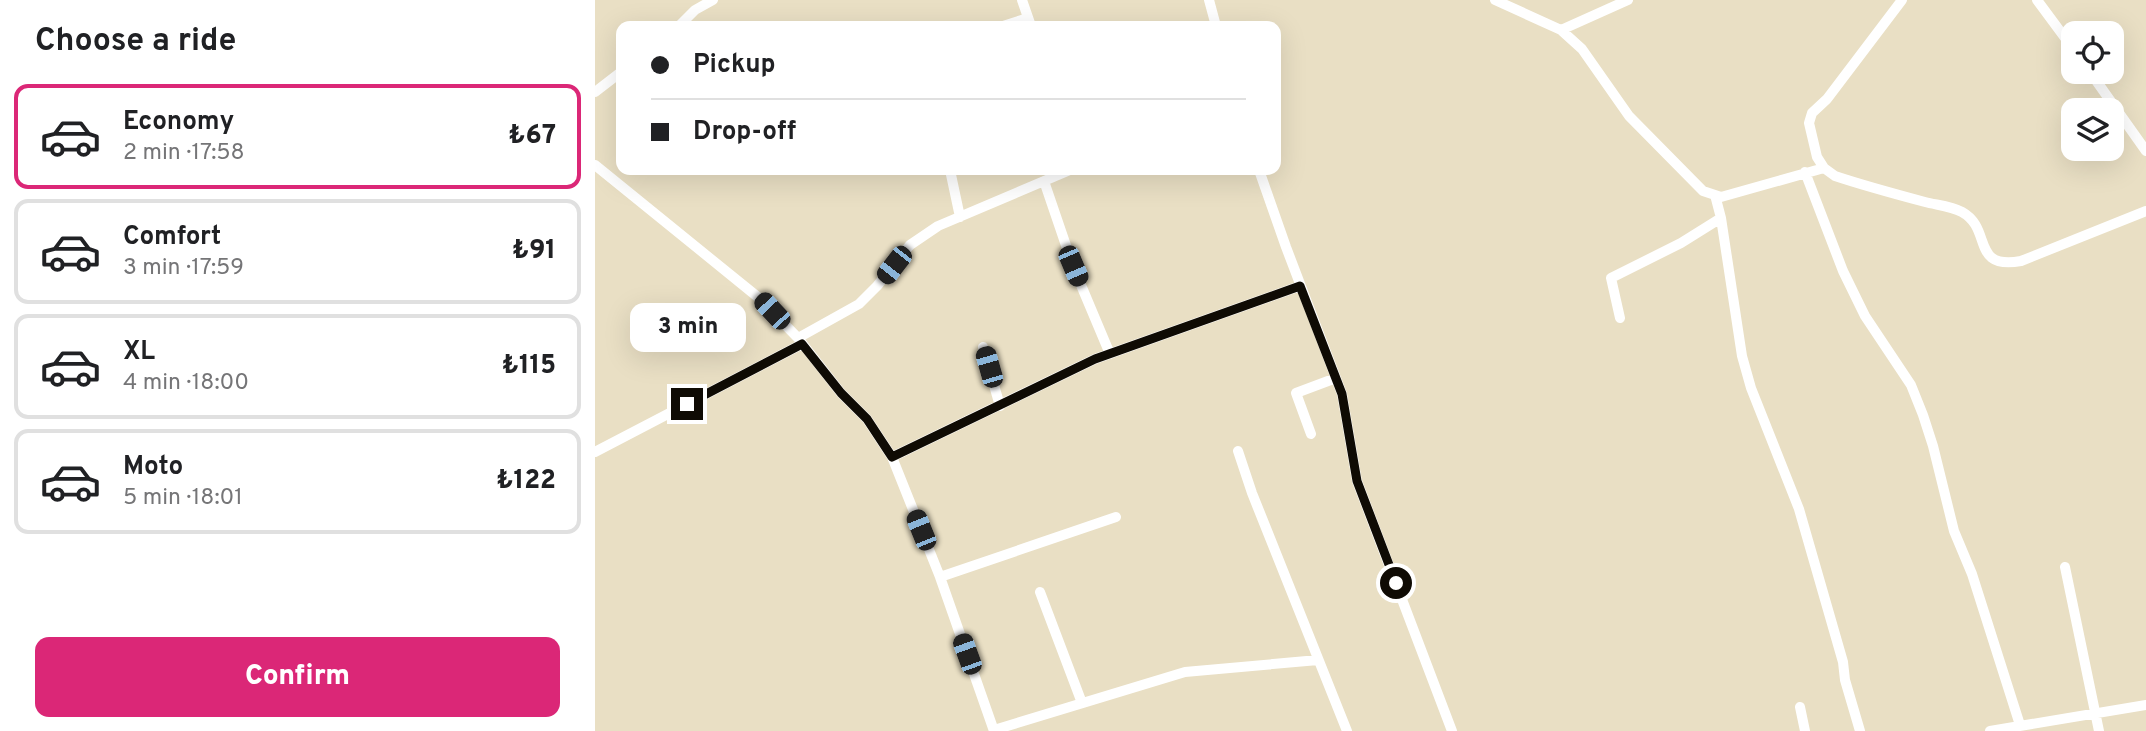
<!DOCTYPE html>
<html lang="en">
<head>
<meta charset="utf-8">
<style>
	:root { --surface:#fff; --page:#f2f2f2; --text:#202124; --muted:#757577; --line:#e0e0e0; --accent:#db2777 }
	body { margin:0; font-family:Overpass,sans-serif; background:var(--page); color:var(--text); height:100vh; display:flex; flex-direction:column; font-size:26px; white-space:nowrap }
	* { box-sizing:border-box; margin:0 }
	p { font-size:23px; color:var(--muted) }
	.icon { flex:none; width:38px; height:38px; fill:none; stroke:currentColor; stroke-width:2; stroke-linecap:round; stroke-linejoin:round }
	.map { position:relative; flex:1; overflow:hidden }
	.side { display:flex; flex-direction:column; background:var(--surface); width:595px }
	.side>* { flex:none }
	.hud { position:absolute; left:21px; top:21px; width:665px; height:154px; border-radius:14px; box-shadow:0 7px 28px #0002; display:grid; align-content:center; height:154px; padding:0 35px; background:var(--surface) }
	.tools { position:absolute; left:1466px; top:21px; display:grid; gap:14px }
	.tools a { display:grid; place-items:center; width:63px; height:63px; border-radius:14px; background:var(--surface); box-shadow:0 7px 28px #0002; font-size:35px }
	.end { position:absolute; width:32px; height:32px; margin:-16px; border:9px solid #0f0b04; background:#fff; box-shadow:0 0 0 4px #fff }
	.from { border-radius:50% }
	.bubble { position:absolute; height:49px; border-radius:14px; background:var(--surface); box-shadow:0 7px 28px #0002; font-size:23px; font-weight:800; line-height:49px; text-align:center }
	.car { position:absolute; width:21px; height:42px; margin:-21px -10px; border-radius:9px; box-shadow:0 0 5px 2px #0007; background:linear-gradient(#222 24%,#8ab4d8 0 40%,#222 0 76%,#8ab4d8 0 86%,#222 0) }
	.hud b { display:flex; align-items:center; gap:24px; height:66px; font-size:26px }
	.hud b+b { border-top:2px solid var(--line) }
	.hud i { width:18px; height:18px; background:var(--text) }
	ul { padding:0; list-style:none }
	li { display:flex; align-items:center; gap:21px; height:105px; margin:0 14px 10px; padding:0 21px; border:4px solid var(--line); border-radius:14px }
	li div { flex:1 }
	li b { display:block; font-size:26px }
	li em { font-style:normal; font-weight:800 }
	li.on { border-color:var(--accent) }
	li>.icon { width:63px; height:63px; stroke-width:1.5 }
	h2 { padding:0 35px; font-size:32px; line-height:84px }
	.primary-button { display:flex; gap:14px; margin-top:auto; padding:14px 35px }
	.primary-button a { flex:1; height:80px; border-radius:14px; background:var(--accent); color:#fff; font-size:28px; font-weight:800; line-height:80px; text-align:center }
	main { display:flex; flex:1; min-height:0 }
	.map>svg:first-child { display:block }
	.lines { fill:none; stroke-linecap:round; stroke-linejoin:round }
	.minor { stroke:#fff; stroke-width:10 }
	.route { stroke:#0f0b04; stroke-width:9 }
</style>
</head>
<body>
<main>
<section class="side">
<h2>Choose a ride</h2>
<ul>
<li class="on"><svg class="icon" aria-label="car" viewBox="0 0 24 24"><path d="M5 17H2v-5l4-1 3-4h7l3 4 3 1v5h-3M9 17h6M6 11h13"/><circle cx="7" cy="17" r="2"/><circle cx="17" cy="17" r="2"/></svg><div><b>Economy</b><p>2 min · 17:58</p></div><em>₺67</em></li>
<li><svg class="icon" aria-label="car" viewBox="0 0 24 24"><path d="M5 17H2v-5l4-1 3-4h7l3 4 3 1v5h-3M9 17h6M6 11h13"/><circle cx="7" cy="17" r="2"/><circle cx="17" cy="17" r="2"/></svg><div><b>Comfort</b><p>3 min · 17:59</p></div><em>₺91</em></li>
<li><svg class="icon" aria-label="car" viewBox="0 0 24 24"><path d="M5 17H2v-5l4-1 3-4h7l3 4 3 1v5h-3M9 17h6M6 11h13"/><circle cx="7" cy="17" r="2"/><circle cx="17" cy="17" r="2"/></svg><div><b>XL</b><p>4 min · 18:00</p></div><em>₺115</em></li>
<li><svg class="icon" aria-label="car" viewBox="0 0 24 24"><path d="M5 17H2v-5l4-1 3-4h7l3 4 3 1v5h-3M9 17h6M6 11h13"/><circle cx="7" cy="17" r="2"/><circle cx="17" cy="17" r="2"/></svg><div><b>Moto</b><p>5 min · 18:01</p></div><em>₺122</em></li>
</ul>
<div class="primary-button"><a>Confirm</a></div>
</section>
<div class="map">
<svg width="1551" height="731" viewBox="0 0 1551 731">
	<rect width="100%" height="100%" fill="#e9dfc4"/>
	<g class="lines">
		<path class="minor" d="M427,0L436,26
			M614,0L621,26
			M900,0L966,30L987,49L1034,116L1108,191L1126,197L1229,168
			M1307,0L1232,99L1217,113L1214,123L1222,157L1229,168L1240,176C1270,186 1300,194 1330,202C1341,205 1356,206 1367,212C1398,229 1375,270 1426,261L1551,211
			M1442,0L1479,50
			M84,26L100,10L118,0
			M408,26L433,18
			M966,30L1033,0
			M1495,72L1551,151
			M0,92L26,72
			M0,165L164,298L203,338L246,393L272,419L297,457L345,577L399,731
			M355,170L365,217
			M664,170L691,247L747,394L762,481L857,731
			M1210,172L1248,271L1270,316L1316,385L1328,415L1338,446L1359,531L1377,574L1425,725
			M449,181L478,266L515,354
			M1126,218L1147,356L1156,388L1204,509L1248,662L1250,680L1265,731
			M1025,318L1016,278L1086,243L1126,218L1120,195
			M203,338L264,304L282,286L315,245L343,226L475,170
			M388,347L405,406
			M716,434L701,393L741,378
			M643,451L657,493L752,731
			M0,452L207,344
			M297,457L500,359L705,286
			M1470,567L1504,731
			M345,577L521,517
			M445,592L487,703
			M1205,707L1210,731
			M399,730L590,672L723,660
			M1395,731L1551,705"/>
	</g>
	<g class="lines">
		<path class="route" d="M92,404L207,344L246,393L272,419L297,457L500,359L705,286L747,394L762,481L801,583"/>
	</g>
</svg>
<div class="tools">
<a><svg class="icon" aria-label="locate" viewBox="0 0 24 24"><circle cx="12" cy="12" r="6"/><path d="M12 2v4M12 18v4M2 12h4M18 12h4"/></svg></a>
<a><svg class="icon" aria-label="layers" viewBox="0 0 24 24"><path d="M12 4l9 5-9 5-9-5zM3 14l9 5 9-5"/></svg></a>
</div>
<i class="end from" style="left:801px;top:583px"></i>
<i class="end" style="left:92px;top:404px"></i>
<div class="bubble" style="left:35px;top:303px;width:116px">3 min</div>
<i class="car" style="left:299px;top:265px;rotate:218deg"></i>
<i class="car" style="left:478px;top:266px;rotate:157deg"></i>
<i class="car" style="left:177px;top:311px;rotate:317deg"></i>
<i class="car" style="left:394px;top:367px;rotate:344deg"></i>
<i class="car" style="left:326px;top:530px;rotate:338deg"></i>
<i class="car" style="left:372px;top:654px;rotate:340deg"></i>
<div class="hud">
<b><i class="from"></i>Pickup</b>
<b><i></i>Drop-off</b>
</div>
</div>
</main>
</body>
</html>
